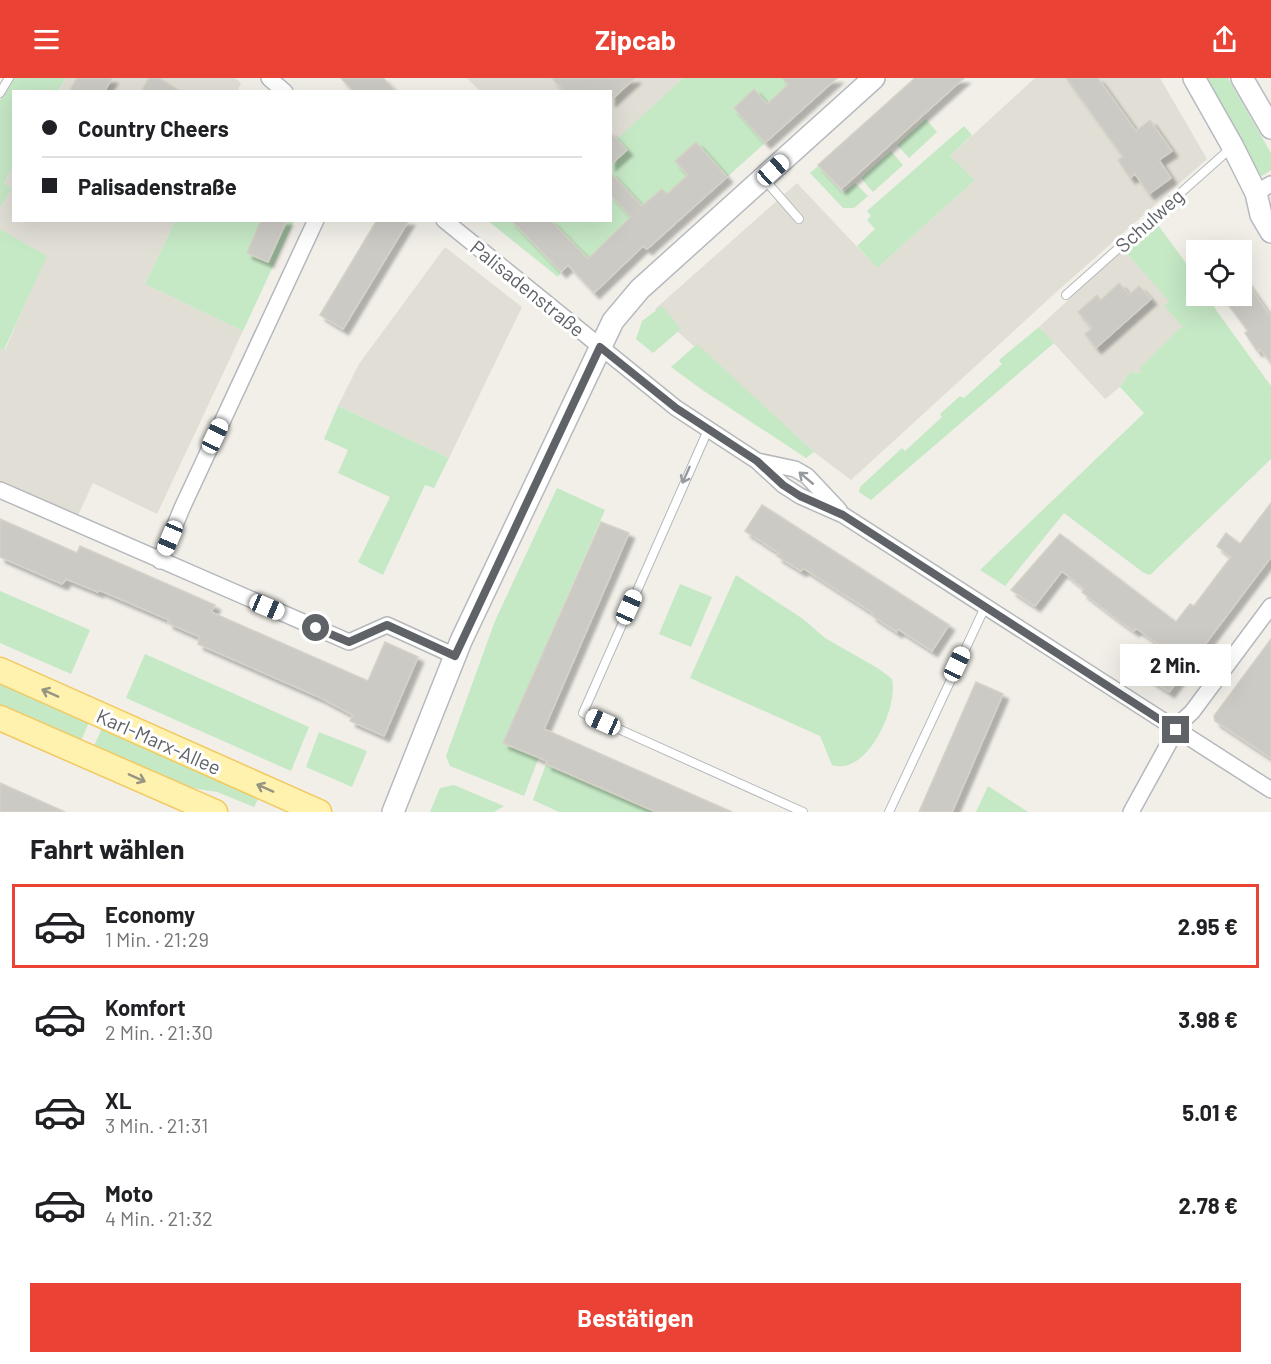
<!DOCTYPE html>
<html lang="de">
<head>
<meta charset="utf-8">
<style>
	:root { --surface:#fff; --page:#f6f6f6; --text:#202124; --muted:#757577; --line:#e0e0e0; --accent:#ea4335 }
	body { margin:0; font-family:Barlow,sans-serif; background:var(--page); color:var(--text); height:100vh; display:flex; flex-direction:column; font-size:22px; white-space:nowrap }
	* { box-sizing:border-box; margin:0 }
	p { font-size:20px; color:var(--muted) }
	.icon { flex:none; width:33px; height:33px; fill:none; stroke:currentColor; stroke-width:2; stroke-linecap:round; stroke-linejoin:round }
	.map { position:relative; height:734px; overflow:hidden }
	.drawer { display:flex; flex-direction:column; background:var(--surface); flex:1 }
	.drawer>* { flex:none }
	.top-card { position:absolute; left:12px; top:12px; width:600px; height:132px; border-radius:0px; box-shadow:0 6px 24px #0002; display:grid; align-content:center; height:132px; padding:0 30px; background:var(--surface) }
	.buttons { position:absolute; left:1186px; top:162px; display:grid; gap:12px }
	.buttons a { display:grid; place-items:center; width:66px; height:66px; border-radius:0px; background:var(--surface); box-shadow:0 6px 24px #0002; font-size:30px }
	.end { position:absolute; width:27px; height:27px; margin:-14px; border:8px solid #5f6368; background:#fff; box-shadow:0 0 0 3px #fff }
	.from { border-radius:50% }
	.bubble { position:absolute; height:42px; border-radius:0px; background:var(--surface); box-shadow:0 6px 24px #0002; font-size:20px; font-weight:700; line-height:42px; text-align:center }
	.car { position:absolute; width:18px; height:36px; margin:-18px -9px; border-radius:8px; box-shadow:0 0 4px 2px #0007; background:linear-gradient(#fff 24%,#345 0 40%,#fff 0 76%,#345 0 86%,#fff 0) }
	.top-card b { display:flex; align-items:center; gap:21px; height:57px; font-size:22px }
	.top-card b+b { border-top:2px solid var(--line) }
	.top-card i { width:15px; height:15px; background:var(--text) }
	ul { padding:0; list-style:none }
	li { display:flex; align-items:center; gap:18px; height:84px; margin:0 12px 9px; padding:0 18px; border:3px solid transparent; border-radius:0px }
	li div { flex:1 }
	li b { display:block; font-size:22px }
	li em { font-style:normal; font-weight:700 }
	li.selected { border-color:var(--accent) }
	li>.icon { width:54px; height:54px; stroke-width:1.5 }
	h2 { padding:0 30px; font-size:27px; line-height:72px }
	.primary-button { display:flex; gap:12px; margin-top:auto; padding:12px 30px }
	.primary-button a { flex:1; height:69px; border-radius:0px; background:var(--accent); color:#fff; font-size:24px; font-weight:700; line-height:69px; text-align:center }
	header { display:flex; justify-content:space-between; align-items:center; height:78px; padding:0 30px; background:var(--accent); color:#fff; font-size:27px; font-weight:700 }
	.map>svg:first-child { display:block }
	.education { fill:#e1ded6 }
	.green { fill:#c5e8c5 }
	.building { fill:#cccac5; stroke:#d6d1c6; stroke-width:1.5; filter:url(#shadow) }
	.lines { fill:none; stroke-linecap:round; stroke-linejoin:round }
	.lane-casing { stroke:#b5b8bc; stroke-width:10 }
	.street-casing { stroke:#b5b8bc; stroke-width:18 }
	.secondary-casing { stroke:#b6babf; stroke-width:24 }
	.primary-casing { stroke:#f2c960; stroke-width:27 }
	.lane { stroke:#fff; stroke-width:8 }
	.street { stroke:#fff; stroke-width:15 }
	.secondary { stroke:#fff; stroke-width:21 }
	.primary { stroke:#fff2af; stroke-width:24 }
	.oneway { stroke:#979a9d }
	.oneway2 { stroke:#979581 }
	.route { stroke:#5f6368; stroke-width:8 }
	.labels { text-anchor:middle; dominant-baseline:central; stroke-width:6; stroke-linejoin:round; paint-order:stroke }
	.street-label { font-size:20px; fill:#5f6368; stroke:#fff }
</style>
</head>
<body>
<header><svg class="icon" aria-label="menu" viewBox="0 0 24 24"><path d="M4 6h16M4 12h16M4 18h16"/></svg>Zipcab<svg class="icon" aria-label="share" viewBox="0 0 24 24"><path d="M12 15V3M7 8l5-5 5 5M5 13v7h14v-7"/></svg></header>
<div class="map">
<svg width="1271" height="734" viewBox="0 0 1271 734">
	<defs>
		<filter id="shadow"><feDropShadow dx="5.5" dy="5.5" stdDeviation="1.5" flood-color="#0004"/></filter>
	</defs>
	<rect width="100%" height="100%" fill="#f1efe8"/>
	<path class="education" d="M66,0H235L241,5L237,14H58Z
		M467,0H683L611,67L610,14L480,13Z
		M1035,0H1160L1207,81L1063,208L851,402L814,374L678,254L655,231L797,105L877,190L975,102L950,78Z
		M13,88L14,142L175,143L145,206L243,253L157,436L93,405L78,437L0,404V270L5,272L46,178L0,151V130L12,110L4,105Z
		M445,169L522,229L449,380L338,328L359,286Z
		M1123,171L1170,223L1164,228L1186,251L1141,295L1130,294L1120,309L1105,321L1039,249Z"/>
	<path class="green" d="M13,0H66L58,13L14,14L13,88L4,105L12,110L0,130V22Z
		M683,0H787L788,7L767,26L754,11L734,29L765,65L727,99L695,65L675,83L688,97L667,116L661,111L641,129L611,95L610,87L627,72L617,61Z
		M1203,0H1228L1271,75V92L1262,98L1259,96Z
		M926,41L937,54L909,80L897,67Z
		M964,48L972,57L950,78L975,102L877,190L857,168L875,151L867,142L871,138L867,133Z
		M891,73L903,87L873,114L861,100Z
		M818,88L843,115L855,105L868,118L854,130H843L810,95Z
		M611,116L631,139L587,182L550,143L610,142Z
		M175,143H294L243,253L145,206Z
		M488,143H511L561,194L558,199Z
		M1155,143L1197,200V218H1209L1216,232L1271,308V381L1150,497L1144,495L1064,435L1005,508L980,492L1144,335L1120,309L1130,294L1141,295L1140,290L1180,250H1184L1164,228L1169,223L1123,171Z
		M0,151L47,178L4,272L0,270Z
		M662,228L681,251L653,275L636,261L642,243Z
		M1039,249L1054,265L871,422L859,414L860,409L902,370L905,373L942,339L940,336L960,318L964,320L1002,286L999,282Z
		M697,266L814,374L806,380L701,311L671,289Z
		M338,328L449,380L434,410L425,407L383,497L358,484L390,419L338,395L348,372L324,361Z
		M557,410L605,432L503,665L539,679L524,718L450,688L446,678L495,543Z
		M736,497L803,541L825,560L879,591L892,601C899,628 867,699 832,687L820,658L690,600Z
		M680,506L712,519L691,569L659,556Z
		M0,513L90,552L71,596L0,565Z
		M145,576L309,649L291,693L126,620Z
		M0,604L89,644L81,663L0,627Z
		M102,650L258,721L254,729L217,714L186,709L94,668Z
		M319,654L367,673L352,709L306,689Z
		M546,686L656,734H559L533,722Z
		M454,707L504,728L494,734H430L440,710Z
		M988,708L1028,734H976Z"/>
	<path class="building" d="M77,0H112L104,14H69Z
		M149,0H159L181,14H141Z
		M341,0H383L396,14H354Z
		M552,0H635L610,23V14H565Z
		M782,0H837L765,65L734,30L754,11L767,26L788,7Z
		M915,0H964L841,111L818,87Z
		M1066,0H1098L1136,53L1150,42L1172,73L1159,82L1171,100L1149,116L1135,96L1130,100L1118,82L1123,79Z
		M610,54L627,72L610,87Z
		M696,64L727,99L647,171L643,168L594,215L568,187L561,194L511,142H550L588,181L631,139L610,116V94L642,128L662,111L667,116L688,97L675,83Z
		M261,142H287L268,184L247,175Z
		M377,142H409L343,251L320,237Z
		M1242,198L1271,239V285L1260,271L1257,273L1245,255L1248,253L1222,218H1242Z
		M1119,205L1129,217L1139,208L1151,221L1096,270L1085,256L1092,250L1078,234L1097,217L1101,222Z
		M1271,425V479L1169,614L1140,595L1161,568L1136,550L1134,553L1117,541L1082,514L1084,511L1062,493L1035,528L1011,512L1060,456L1176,544L1190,526L1194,528L1231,479L1217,468L1226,455L1240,466Z
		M762,427L949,547L932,573L898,551L897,554L871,537L873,535L803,490L801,493L777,478L779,475L745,453Z
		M0,441L77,475L80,468L183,513L215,527L211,534L368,603L385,564L418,579L384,658L350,643L353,637L321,620L198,566L200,559L168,545L169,542L99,512L98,514L66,501L62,506L0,479Z
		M601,444L629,455L544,651L732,734H656L546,686L547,683L503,665Z
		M1271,561V680L1215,643L1214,638Z
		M976,604L1003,616L952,734H919Z
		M0,705L65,734H0Z"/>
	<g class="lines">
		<defs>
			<path id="lane" d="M0,15L9,0
				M764,101L799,141
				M1066,217L1231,70
				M708,352L583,635L803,734
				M889,734L985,529"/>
			<path id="street" d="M269,0L285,14
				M1256,115L1271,106
				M444,142L676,330L757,383L783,407L800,418L843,437L1271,712
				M757,383L795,391L807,398L839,432
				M0,412L349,564L387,547L455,578
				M160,483L182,430L316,142
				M1131,734L1180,645L1192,634L1271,528"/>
			<path id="secondary" d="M1194,0L1233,69L1256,115L1261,137L1271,154
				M1242,0L1271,50
				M393,734L461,563L613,243L640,211L874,0"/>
			<path id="primary" d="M0,592L319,734
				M0,640L215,734"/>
		</defs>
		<use href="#lane" class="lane-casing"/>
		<use href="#street" class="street-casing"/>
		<use href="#secondary" class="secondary-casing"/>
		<use href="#primary" class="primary-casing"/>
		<use href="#lane" class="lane"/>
		<use href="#street" class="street"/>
		<use href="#secondary" class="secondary"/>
		<use href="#primary" class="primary"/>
	</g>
	<defs><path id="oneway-shaft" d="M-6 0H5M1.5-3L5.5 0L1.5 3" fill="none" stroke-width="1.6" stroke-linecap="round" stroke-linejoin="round" transform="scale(1.5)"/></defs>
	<g class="oneway">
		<use href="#oneway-shaft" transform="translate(686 397) rotate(114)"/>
		<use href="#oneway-shaft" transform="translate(806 400) rotate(-140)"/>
	</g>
	<g class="oneway2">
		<use href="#oneway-shaft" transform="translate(50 615) rotate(-156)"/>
		<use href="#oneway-shaft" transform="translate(137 700) rotate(24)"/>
		<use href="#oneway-shaft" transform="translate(265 710) rotate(-156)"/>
	</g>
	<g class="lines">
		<path class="route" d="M316,550L349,564L387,547L455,578L600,269L676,330L757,383L783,407L800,418L843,437L1176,652"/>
	</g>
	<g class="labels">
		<g class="street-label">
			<text transform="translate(1149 142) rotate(-42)">Schulweg</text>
			<text transform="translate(528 210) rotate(39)">Palisadenstraße</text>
			<text transform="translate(159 663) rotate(24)">Karl-Marx-Allee</text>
		</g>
	</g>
</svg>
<div class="buttons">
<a><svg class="icon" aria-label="locate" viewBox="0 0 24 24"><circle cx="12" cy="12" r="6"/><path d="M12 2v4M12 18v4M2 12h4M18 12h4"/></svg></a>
</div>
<i class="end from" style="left:316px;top:550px"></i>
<i class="end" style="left:1176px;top:652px"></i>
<div class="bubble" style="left:1120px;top:566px;width:111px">2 Min.</div>
<i class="car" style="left:773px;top:92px;rotate:48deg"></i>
<i class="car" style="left:215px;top:358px;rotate:25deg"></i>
<i class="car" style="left:170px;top:460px;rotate:203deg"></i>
<i class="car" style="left:267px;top:529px;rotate:113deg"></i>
<i class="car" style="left:629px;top:529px;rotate:24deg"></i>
<i class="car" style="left:957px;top:586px;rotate:25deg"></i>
<i class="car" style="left:603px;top:644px;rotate:294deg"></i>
<div class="top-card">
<b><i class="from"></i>Country Cheers</b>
<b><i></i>Palisadenstraße</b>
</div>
</div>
<section class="drawer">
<h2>Fahrt wählen</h2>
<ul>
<li class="selected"><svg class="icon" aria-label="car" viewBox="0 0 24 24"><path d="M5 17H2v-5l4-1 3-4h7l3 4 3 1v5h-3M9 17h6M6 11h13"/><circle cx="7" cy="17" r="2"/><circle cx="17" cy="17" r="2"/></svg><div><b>Economy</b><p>1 Min. · 21:29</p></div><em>2.95 €</em></li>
<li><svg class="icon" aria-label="car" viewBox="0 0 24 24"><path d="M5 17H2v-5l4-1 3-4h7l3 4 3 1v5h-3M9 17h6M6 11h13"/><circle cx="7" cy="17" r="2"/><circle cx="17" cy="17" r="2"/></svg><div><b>Komfort</b><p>2 Min. · 21:30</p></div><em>3.98 €</em></li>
<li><svg class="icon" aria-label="car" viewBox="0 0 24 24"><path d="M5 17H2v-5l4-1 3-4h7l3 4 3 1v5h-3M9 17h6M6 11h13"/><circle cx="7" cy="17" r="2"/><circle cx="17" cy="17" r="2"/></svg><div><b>XL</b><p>3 Min. · 21:31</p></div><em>5.01 €</em></li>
<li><svg class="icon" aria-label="car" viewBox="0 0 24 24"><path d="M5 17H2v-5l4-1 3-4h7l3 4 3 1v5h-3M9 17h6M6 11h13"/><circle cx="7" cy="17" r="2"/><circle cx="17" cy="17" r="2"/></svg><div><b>Moto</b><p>4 Min. · 21:32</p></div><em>2.78 €</em></li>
</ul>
<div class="primary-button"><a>Bestätigen</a></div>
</section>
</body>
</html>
